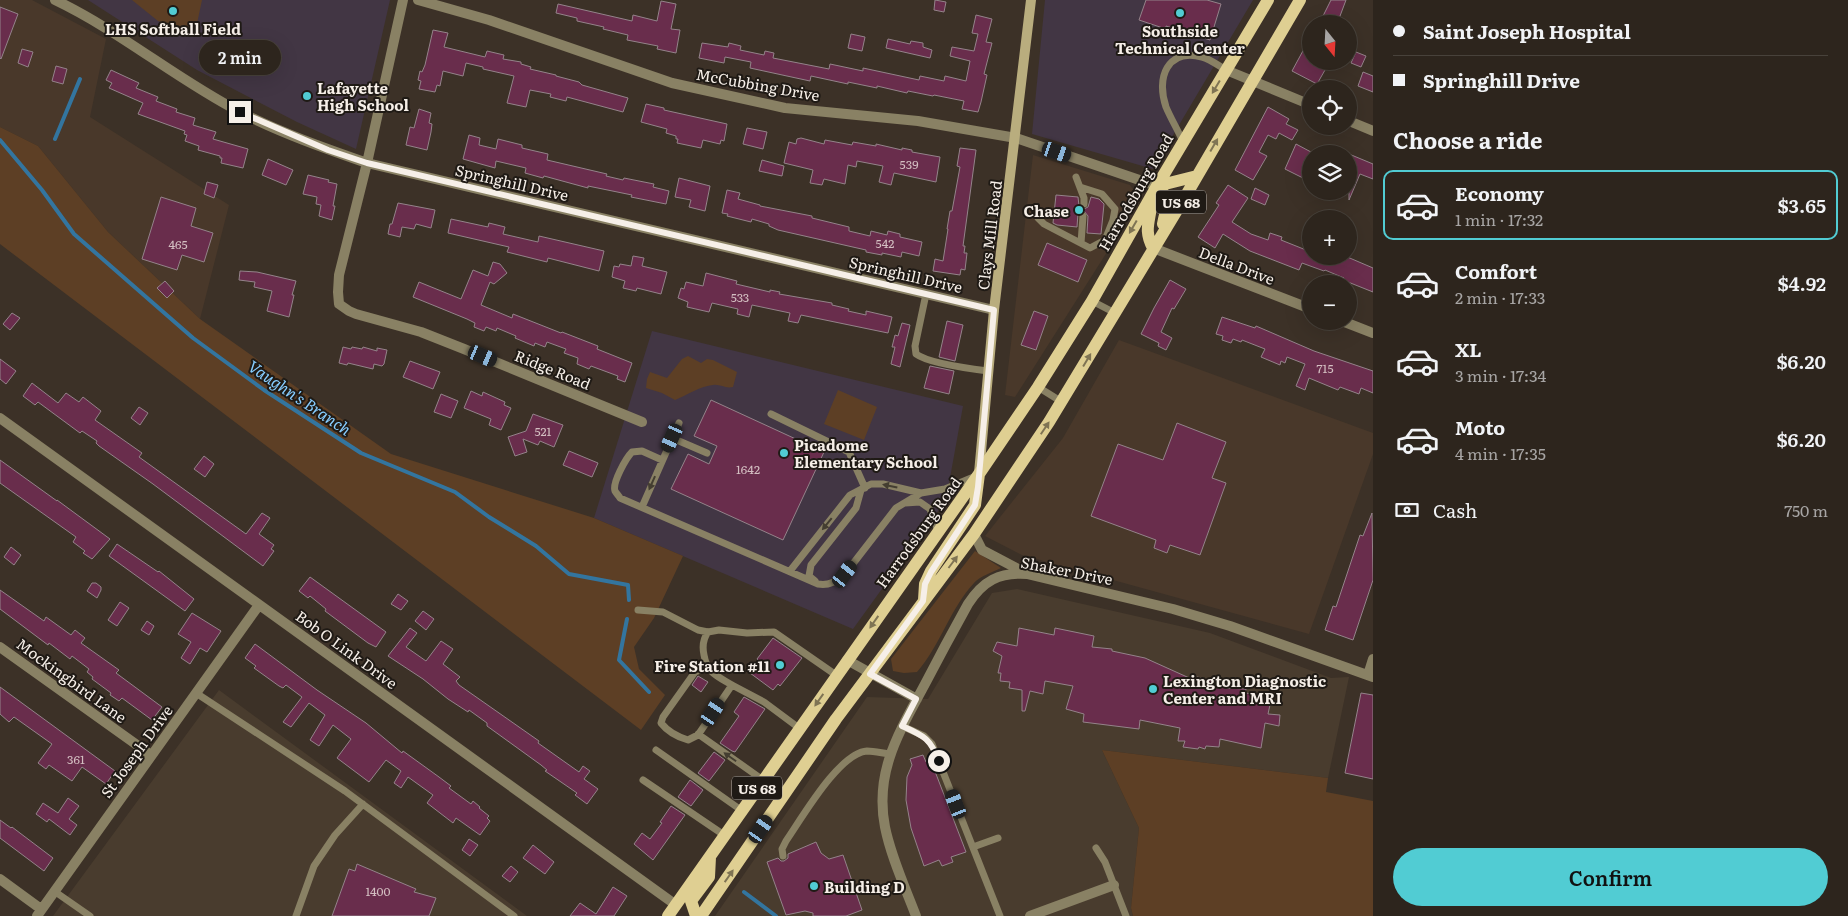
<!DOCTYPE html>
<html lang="en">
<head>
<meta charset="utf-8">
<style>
	:root { --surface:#2d251d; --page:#39312a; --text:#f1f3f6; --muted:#a7a5a4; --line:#48423b; --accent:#51ccd3 }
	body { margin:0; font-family:Literata,serif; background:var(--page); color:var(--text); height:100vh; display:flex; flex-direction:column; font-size:19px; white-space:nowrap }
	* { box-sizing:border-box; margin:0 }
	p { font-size:16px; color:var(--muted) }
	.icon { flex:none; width:28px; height:28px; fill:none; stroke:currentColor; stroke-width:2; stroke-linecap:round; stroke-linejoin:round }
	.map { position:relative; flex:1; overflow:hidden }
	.details { display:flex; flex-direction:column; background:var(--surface); width:475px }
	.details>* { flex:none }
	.top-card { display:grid; align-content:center; height:110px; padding:0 20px; background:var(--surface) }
	.needle { width:32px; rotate:162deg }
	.buttons { position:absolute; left:1302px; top:15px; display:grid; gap:10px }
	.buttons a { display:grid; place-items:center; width:55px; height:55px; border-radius:50%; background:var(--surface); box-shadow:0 5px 20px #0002,0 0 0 1px var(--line); font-size:25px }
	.end { position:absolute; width:22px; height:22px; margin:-11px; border:6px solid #f6efe8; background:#111; box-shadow:0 0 0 2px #111 }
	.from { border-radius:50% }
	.bubble { position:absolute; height:35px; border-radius:18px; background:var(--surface); box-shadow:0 5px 20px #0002,0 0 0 1px var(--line); font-size:16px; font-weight:600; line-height:35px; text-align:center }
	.car { position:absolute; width:15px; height:30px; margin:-15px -8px; border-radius:6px; box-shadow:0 0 4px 1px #0007; background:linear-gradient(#222 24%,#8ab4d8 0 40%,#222 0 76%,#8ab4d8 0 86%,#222 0) }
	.top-card b { display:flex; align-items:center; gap:18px; height:48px; font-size:19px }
	.top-card b+b { border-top:1px solid var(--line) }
	.top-card i { width:12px; height:12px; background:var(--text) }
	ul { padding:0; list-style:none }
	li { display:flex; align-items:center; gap:15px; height:70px; margin:0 10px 8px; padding:0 10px; border:2px solid transparent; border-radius:10px }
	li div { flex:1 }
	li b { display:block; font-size:19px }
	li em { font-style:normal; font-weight:600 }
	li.selected { border-color:var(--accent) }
	li>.icon { width:45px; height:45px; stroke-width:1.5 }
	h2 { padding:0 20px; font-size:22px; line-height:60px }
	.pay { display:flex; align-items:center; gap:12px; height:55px; padding:0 20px; font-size:19px }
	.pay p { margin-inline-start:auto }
	.primary-button { display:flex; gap:10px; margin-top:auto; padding:10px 20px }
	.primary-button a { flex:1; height:58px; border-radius:30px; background:var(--accent); color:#111; font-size:20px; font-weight:600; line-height:58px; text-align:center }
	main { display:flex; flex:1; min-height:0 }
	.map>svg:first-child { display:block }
	.built { fill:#49382a }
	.education { fill:#423644 }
	.medical { fill:#493c2e }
	.green { fill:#5d3f25 }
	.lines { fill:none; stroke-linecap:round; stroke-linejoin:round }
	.stream { stroke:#33759f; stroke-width:4 }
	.building { fill:#692d4c; stroke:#94838a }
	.lane { stroke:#898164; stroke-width:7 }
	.street { stroke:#898164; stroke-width:10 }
	.secondary { stroke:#b9ad7e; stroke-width:10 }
	.primary { stroke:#dfcf92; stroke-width:12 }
	.oneway { fill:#7f7454 }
	.oneway2 { fill:#443e31 }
	.route { stroke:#f6efe8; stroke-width:6 }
	.poi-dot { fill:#51ccd3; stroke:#1f1a15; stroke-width:2 }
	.labels { text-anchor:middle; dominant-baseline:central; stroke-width:4; stroke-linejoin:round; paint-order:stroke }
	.number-label { font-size:12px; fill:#d3bec1 }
	.shield { fill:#1f1a15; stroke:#b6afa9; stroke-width:1 }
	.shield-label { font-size:14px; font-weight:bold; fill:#f6efe8 }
	.poi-label { font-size:15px; font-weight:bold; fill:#f6efe8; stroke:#1f1a15; text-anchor:start }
	.street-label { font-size:15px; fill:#f6efe8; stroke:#1f1a15 }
	.water-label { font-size:16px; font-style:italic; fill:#87cdff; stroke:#1f1a15 }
</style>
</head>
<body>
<main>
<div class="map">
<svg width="1373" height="916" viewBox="0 0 1373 916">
	<rect width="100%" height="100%" fill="#3c3127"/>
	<path class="built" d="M0,0H32L106,39L90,117L229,205L200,319L108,232L38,146L0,127Z
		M1033,155L1130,185L1140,200L1015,397L1005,395Z
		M1119,340L1373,433V454L1309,634L1022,555L985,536L1063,438Z"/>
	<path class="education" d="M88,0H390L356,149L297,122L197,70Z
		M1045,0H1253L1153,169L1032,134Z
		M652,331L963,406L946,500L853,629L594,518Z"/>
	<path class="medical" d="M1017,589L1210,633L1331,678L1349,677L1328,778L1102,750L1139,828L1131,908L1133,916H715L867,697L928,699L992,593Z
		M219,690L527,916H53Z"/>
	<path class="green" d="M132,0H202L195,33L158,21Z
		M0,127L38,146L108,232L200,319L391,454L594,518L683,556L654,618L634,647L639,669L665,695L641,730L0,244Z
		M688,356L701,363L707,359L713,360L737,372L733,387C725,389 721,384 713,385C701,386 687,395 675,400L662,393L646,388L647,379L650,372L667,378L682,359Z
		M838,390L877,407L864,440L824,424Z
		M975,551L1001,568C993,572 980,576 974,583C951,607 940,646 917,672L904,673L893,671L891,659Z
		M1102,750L1328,778L1326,792L1373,801V916H1133L1131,908L1139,828Z"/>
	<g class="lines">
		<path class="stream" d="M55,139L80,79
			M0,140L42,190L74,234L193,338L264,390L361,453L455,492L489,517L536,546L569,574L628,585L629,600
			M627,619L619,660L649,692
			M744,892L776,916"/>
	</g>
	<path class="building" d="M935,0L946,2L944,12L934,10Z
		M1146,0H1207L1221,4L1210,40L1166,26V29L1139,20Z
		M1331,0H1346L1337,24H1319Z
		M661,1L676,4L671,29L680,30L676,53L657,49L658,46L627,40L628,35L603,29L604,27L577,21V18L556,13L558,4L632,21L633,15L657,21Z
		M0,7L18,14L1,59L0,58Z
		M976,15L992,19L986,42L992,43L984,74L987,75L981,102L978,112L962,109L964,101L934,95L933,96L908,91L907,93L877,86V88L848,82V84L811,76L810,81L750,68L751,62L725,57L724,63L699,58L702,43L728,47L729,43L741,46L740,50L764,55L765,51L774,53L773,58L829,69L830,64L863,71V68L919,80L920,76L944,81L945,76L966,81L970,61L950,56L952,47L974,51L978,34L972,33Z
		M433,30L448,33L444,47L485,57L487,51L504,55L503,59L521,62V64L531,67L530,69L556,75V76L579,82L582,85L628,98L623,112L567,97L566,101L550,97L551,94L530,90L526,107L507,103L514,76L483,69V67L466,63L463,76L443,71L440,86L437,85L435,92L419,89L421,81L418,80L420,71L422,72L425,65Z
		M851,34L865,37L862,51L848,48Z
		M1311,36V61H1323L1319,67L1325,70L1317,84L1292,71Z
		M888,39L910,44L911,41L923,43V47L932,50L930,58L886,48Z
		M22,49L33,52L28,67L18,63Z
		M1356,52L1366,56L1361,67L1351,63Z
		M56,66L67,69L63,84L52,81Z
		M111,70L139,83L136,88L158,97L156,101L177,109L176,112L195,118L193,125L216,132L213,139L248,149L243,168L221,163L222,158H220V156L198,150L199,146L185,141L187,135L184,134L185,131L138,114L143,103L109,88L112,83L106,80Z
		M1363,72L1373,76V92L1358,86Z
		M646,104L664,108V110L727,124L724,141L721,140L720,144L703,140L701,148L677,143L678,139H676V136L666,133L667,129L641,122Z
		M1268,107L1289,119L1286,124L1298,130L1292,140L1279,133L1276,139L1268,135L1259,152L1267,156L1253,180L1235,170Z
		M419,109L431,113L429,123L432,124L431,132L427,150L406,145L410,127L414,128Z
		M747,128L767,132L763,149L743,144Z
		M469,135L480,138L479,145L496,149L498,139L522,145V148L548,154L547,160L607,174L606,176L623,180L624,178L654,184L653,187L669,191L666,204L631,197L632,195L588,186V188L544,176L543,178L525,173L526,168L496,161L495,168L463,159Z
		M801,138L824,144L825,140L852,145L853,142L876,146V144L902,150V148L912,150V152L940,157L936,182L894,173L891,185L879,182L883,166L857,161L856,167L848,165L845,184L824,179L822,185L810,183L813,170L784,163L789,142L796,144L797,139Z
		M1296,144L1311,152V182L1285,169Z
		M960,148L976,150L963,246H965L964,253H967L965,270L961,269L960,275L933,271L935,259L943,261L948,229H947L950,211H952L960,167L957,166Z
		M1349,154L1373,164V179L1360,174L1349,200Z
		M268,159L293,170L286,185L262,175Z
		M762,160L784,166L782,176L759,171Z
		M308,175L329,180L328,182L337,184L333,206H335L332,220L319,216L321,205L316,204L317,197L303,194Z
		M679,178L710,186L705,211L689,207L691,200L675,197Z
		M207,182L218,185L214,198L204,194Z
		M1228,185L1248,198L1232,222L1251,234L1268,240L1270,233L1282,237L1281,240L1311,252V256H1345L1373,268V292L1343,280L1344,278L1325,270L1324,271L1302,263L1299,270L1250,251L1223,234L1215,248L1198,237L1219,205L1216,203Z
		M1255,188L1269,195L1265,205L1251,199Z
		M727,190L740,193L738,199L760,205V206L812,216V218L849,227V231L870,236L871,231L887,235L888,231L900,234V237L922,242L919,256L902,252L901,257L882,253V255L866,252V250L778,230L769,226V224L752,219L751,222L727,216L728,214L722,213Z
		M1056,195L1078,197L1079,206L1084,209L1088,207L1091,197L1099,199L1104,204L1101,234L1087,233L1088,216L1084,211L1078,213L1077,227L1057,225L1053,223Z
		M161,197L196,208L191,226L213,233L204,262L182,255L177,270L142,259Z
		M398,203L435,210L431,228L416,224L414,229L402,227L400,237L388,234L390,224H392Z
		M451,219L488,227L489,223L505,227L503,234L538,242L539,236L604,251L599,271L548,258L547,262L507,252L509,247L448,233Z
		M1047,243L1087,260L1078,282L1038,265Z
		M633,256L644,258L642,266L667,272L661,294L637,288L636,291L623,288L625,281L612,277L614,266L619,267L620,264L631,266Z
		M493,262L500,264L507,273L494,284L490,282L481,305L512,318L513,314L561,333L562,332L598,346L597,349L632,363L625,382L617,379L618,376L591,366L589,369L577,364L578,358L564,353L566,349L547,342L545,347L535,343L534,346L515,338L516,336L497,328L496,331L486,327L484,331L474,327L475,323L467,319L413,297L419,282L461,299L473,270L488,276Z
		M240,271L257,272L296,281L292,295H294L289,317L267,311L272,291L254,287L255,282L239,280Z
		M706,273L737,281L736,284L770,292V290L780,292L779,294L832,303V305L849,309L848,311L866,315V311L892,317L888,333L801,315L798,323L788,321L790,313L752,305L749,317L737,314L738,309L712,303L709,312L687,307L688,302L678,298L681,288L684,289L686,282L703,286Z
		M1170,280L1186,289L1174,309L1172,308L1161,332L1172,338L1166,350L1158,346L1159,343L1141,334L1154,308Z
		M165,281L174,291L167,298L157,288Z
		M1034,311L1048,316L1036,350L1021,345Z
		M12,313L20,318L10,330L3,324Z
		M1222,317L1255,328L1256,326L1314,351L1373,371V393L1361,388L1359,394L1340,387L1338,390L1309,378L1305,390L1296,386L1305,364L1287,357L1285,363L1281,361L1280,365L1261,357L1265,349L1242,340L1241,342L1233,339L1231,343L1222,340L1223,336L1216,334Z
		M947,321L963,325L955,361L939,357Z
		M902,323L910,325L900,367L891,364L895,347H892L895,335L898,336Z
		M343,347L351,349L352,347L362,349L363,347L377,351V348L387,350L384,364L382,366L374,364L373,369L348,363L347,365L339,363Z
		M0,359L16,371L6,384L0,379Z
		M410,361L440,372L433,389L403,377Z
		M930,366L954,371L949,394L924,388Z
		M32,383L58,403L66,393L79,402L83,397L101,411L95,420L142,453L139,457L246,534L262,513L270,518L259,534L274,545L271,549L274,551L263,566L153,484L99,446L96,443L97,441L82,431L80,433L38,402L35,405L23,396Z
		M471,391L482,396L483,392L505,402L504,405L511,408L501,430L489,425L491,419L464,408Z
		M441,394L458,401L451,418L434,412Z
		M711,400L824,452L783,540L671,489L688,454L709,464L717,446L694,436Z
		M139,407L148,413L140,425L131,418Z
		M533,414L563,425L554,447L540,441L538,445L523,439L527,452L515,456L508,437L526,431Z
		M1177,423L1226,442L1212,478L1226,483L1200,555L1170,545L1167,553L1154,548L1156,540L1091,516L1118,444L1163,460Z
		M569,451L598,463L592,477L563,465Z
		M204,456L214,464L205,477L194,469Z
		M0,460L57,501V500L110,539L92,559L83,553L85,551L73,542L76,537L0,483Z
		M1372,513L1373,580L1353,640L1325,630L1333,606L1336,607L1360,535L1363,536Z
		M117,544L158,572L159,571L194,599L185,611L109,556Z
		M11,547L21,555L14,565L4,557Z
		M310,577L386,632L376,647L368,643L325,611L326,609L310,596L308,598L299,591Z
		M92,583H96L101,587V590L97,598L87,591Z
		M0,590L44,621L46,617L71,635L75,630L85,638L81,643L119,670L116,673L162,707L152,720L122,698L119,701L110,695L111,693L92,679L93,677L87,672L89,669L72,656L70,659L49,643L48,645L0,609Z
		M398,594L408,601L401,610L391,604Z
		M120,602L129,608L117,626L108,620Z
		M423,611L434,619L426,630L415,621Z
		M192,613L221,631L207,652L200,648L190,664L181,658L191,642L178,634Z
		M147,621L154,626L149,635L141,630Z
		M410,628L417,633L406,647L426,661L441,641L453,649L443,664L460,677L456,681L459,685L539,741L538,743L579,772L583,766L590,771L584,779L598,789L587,804L575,795L577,793L545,771L547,770L541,765L487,726V723L469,710L468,712L448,699L423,679L388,656Z
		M1019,628L1054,635L1055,628L1094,636L1092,647L1112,649V651L1145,658L1196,681L1197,677L1227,684L1226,688L1246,689L1245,693L1254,694V696L1271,700L1268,714L1280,715L1279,726L1265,723L1261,748L1220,739L1219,747L1206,746L1205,749L1199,747L1198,749L1183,747L1185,741H1178L1180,728L1140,720L1139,729L1083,722L1084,714L1066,709L1073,686L1045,681L1043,694L1030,691L1025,711H1022V690L1009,688L1010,682L1000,681L1001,673H998L1002,656L993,651L997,642L1017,646Z
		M773,638L802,658L780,686L778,684L773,690L750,673L759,661L757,659Z
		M255,644L317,690L366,723L402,753L403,751L439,777L451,786L449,788L471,804L473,801L480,807L479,808L489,816L487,818L490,821L480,835L456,818L453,823L427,803L433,795L408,777L401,788L394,783L401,771L386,760L369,782L337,758L351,739L333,725L319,746L310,740L325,715L309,703L291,727L283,722L302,697L286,685L283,688L279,686L254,668L256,666L245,658Z
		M698,676L708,682L701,692L692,685Z
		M0,687L115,771L106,784L82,767L72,781L49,765L46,769L38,763L52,744L14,717L9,722L0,714Z
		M1361,693L1373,695V779L1345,773Z
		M744,697L765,709L735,752L732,751L720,743L739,716L734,712Z
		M714,752L725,760L709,781L698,773Z
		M923,755L926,762L931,761L966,852L951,857L953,862L942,866L939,860L924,866L911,828L906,800L907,777L912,765L910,759Z
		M690,780L703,790L691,806L678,797Z
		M68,798L79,806L69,819L77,825L70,835L49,819L47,822L36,814L43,803L58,813Z
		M671,806L685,815L653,860L634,844L642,833L650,839L662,823L660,822Z
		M0,820L11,828L12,827L53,858L44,871L0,838Z
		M469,839L478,845L470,856L462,850Z
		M816,842L821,853L829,859L843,855L862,910L846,916H813V913L805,911L786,915L767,862L778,858L781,861H784L788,858V854Z
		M533,845L554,862L545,874L523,858Z
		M357,864L416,889L414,892L436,898L429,916H332L349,869L355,871Z
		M511,866L518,872L510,882L502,876Z
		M613,887L627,896L614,916H570L580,903L596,914Z"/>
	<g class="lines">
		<path class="lane" d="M1183,142C1178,130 1171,119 1166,107C1156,78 1167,48 1202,57C1210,59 1219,66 1226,70
			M1076,177L1084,198V204
			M1038,218L1044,224L1090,248L1105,240L1113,220L1115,209L1102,194L1080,187
			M1081,243L1083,216
			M926,294L915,346L916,354C928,363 972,369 988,371
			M1092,301L1115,313
			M1038,387L1062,402
			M771,414L849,452L865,488
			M672,438L707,453
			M662,460L642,451L632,452C626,458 612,483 615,491C616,493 619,496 620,498L818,584C830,586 836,581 845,574L896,508L921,493L945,489L976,476
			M905,503L920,502L930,509L938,531
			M642,507L679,423
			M790,571L850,495L871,484H883L921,493
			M815,581L809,576L811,565L856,508L861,490
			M638,610L663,612L698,630L708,632L719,630L747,633L774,632L836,675
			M707,667L695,672L663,717L661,723C668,732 678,737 688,740L698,735L732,685C717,676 707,673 704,655C702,646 703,639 708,632
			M732,685L764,702L799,728
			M196,693L345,791L514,916
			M902,726L924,736L932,744L1000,916
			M698,734L763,780
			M656,750L741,810
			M643,780L724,835
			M973,847L998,838
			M1096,848L1105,862L1126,916
			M783,856L782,849L786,841C802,818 839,753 867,751C874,751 882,753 890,754
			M54,891L90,916
			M296,916L314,866L335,835L363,804"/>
		<path class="street" d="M55,0C120,31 176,79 240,112C281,133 324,148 367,163L994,310
			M403,0L367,163L339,275L338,292L339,304L349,311L356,314L421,332L464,349L642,422
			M418,0L489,20L672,83L785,108L918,121L1016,138L1157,186
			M1226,70L1311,105
			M1349,121L1373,131
			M1153,248L1311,309
			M1342,321L1373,333
			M0,418L676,905
			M974,534L982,550L1024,572
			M0,647L151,755
			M847,660L917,699
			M1368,675L1373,659
			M0,879L41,909
			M37,916L259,605
			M916,916C905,887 891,857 885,827C874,771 900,731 925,684C939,657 953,631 968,604C983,581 999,572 1027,574L1173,609L1230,626L1373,677
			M1030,916L1114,885"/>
		<path class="secondary" d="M979,473L994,310L1031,0"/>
		<path class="primary" d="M1157,186C1174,202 1166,205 1163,224
			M1157,186L1197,176
			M1151,199C1152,219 1142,228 1153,248
			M924,600L925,584L931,571L975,505L979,474
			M668,916L979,474L1038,387L1092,301L1157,186L1268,0
			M696,916L691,901L709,877L710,857
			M701,916L836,719L974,534L1049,422L1185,197L1300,0"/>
	</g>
	<defs><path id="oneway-solid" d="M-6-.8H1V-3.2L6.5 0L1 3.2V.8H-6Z" transform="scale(1.25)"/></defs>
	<g class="oneway">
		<use href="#oneway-solid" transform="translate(1216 87) rotate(121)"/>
		<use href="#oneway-solid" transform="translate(1214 145) rotate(-60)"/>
		<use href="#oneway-solid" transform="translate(1133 227) rotate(120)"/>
		<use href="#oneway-solid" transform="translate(1087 360) rotate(-59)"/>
		<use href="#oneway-solid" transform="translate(1045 428) rotate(-56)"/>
		<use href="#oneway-solid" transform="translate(953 562) rotate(-53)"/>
		<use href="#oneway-solid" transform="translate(874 622) rotate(125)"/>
		<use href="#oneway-solid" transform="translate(819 700) rotate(125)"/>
		<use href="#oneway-solid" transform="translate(729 876) rotate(-55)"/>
	</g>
	<g class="oneway2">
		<use href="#oneway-solid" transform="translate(652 483) rotate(114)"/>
		<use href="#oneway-solid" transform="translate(890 486) rotate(-168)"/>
		<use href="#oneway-solid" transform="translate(827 524) rotate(129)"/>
		<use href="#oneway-solid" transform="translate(730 757) rotate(-145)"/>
	</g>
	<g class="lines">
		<path class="route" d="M240,112L328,150L367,163L994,310L978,487L975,505L931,572L925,584L923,601L870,674L916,699L902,726C924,736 930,738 939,761"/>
	</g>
	<g class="poi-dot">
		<circle cx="173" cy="11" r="5"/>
		<circle cx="1180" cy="13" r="5"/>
		<circle cx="307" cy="96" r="5"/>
		<circle cx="1079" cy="210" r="5"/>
		<circle cx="784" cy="453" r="5"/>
		<circle cx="780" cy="665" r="5"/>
		<circle cx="1153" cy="689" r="5"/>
		<circle cx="814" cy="886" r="5"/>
	</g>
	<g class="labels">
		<g class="number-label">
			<text x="909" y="164">539</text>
			<text x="885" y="243">542</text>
			<text x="178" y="244">465</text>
			<text x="740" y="297">533</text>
			<text x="1325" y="368">715</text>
			<text x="543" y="431">521</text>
			<text x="748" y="469">1642</text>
			<text x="76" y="759">361</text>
			<text x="378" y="891">1400</text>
		</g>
		<g class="shield">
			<rect x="1156" y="190.5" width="50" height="23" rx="4"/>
			<rect x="732" y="776.5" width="50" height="23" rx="4"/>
		</g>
		<g class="shield-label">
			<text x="1181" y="202">US 68</text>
			<text x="757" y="788">US 68</text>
		</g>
		<g class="poi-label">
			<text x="173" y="28" text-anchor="middle">LHS Softball Field</text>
			<text x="1180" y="30" text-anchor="middle">Southside<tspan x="1180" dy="17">Technical Center</tspan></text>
			<text x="317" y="87">Lafayette<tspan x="317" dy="17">High School</tspan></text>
			<text x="1069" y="210" text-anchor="end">Chase</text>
			<text x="794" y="444">Picadome<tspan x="794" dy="17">Elementary School</tspan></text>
			<text x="770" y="665" text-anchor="end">Fire Station #11</text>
			<text x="1163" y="680">Lexington Diagnostic<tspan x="1163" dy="17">Center and MRI</tspan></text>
			<text x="824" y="886">Building D</text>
		</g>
		<g class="street-label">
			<text transform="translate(758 84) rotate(10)">McCubbing Drive</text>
			<text transform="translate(512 182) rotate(13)">Springhill Drive</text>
			<text transform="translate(1135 192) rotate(-60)">Harrodsburg Road</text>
			<text transform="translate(989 235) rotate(-83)">Clays Mill Road</text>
			<text transform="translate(1237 265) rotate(21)">Della Drive</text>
			<text transform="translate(906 274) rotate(13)">Springhill Drive</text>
			<text transform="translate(553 369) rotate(22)">Ridge Road</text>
			<text transform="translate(918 532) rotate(-54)">Harrodsburg Road</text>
			<text transform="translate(1067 570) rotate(11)">Shaker Drive</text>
			<text transform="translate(347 649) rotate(36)">Bob O Link Drive</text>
			<text transform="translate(72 680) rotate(36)">Mockingbird Lane</text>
			<text transform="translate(136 751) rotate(-54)">St Joseph Drive</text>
		</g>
		<g class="water-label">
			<text transform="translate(300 397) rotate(34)">Vaughn's Branch</text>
		</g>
	</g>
</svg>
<div class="buttons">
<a><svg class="needle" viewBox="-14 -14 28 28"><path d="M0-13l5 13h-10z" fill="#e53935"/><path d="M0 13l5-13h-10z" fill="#a7a5a4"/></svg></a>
<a><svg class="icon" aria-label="locate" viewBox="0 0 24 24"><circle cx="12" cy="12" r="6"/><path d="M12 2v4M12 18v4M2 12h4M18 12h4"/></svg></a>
<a><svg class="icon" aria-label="layers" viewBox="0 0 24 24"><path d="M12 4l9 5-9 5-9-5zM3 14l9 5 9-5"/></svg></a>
<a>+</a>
<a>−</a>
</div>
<i class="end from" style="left:939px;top:761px"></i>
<i class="end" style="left:240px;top:112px"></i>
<div class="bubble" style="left:199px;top:40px;width:82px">2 min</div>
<i class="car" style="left:1057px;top:152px;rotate:109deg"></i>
<i class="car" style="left:483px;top:356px;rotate:113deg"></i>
<i class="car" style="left:672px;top:438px;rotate:204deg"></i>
<i class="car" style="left:845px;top:574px;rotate:37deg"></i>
<i class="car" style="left:713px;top:712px;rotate:33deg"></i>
<i class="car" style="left:956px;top:804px;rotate:339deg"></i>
<i class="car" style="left:761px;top:829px;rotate:35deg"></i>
</div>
<section class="details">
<div class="top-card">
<b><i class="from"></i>Saint Joseph Hospital</b>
<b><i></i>Springhill Drive</b>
</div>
<h2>Choose a ride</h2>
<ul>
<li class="selected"><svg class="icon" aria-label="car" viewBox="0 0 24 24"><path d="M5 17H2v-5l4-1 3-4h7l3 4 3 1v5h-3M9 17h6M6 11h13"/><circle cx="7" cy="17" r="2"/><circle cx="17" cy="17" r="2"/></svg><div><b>Economy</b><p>1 min · 17:32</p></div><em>$3.65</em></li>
<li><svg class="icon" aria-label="car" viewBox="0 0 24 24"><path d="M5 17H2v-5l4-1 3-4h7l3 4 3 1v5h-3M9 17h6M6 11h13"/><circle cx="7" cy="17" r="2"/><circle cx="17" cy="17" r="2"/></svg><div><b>Comfort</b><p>2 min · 17:33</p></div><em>$4.92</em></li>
<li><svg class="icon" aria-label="car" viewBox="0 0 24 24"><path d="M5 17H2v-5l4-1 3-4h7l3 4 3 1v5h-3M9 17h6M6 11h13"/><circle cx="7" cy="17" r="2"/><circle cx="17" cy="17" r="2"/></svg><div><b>XL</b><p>3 min · 17:34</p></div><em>$6.20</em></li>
<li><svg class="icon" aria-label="car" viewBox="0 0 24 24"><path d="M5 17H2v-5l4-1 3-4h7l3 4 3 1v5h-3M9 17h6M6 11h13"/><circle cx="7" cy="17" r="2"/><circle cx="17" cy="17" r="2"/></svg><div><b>Moto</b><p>4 min · 17:35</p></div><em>$6.20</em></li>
</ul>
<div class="pay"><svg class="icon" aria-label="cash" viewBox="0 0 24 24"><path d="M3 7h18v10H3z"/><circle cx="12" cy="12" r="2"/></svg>Cash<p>750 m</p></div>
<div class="primary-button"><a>Confirm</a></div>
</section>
</main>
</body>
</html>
